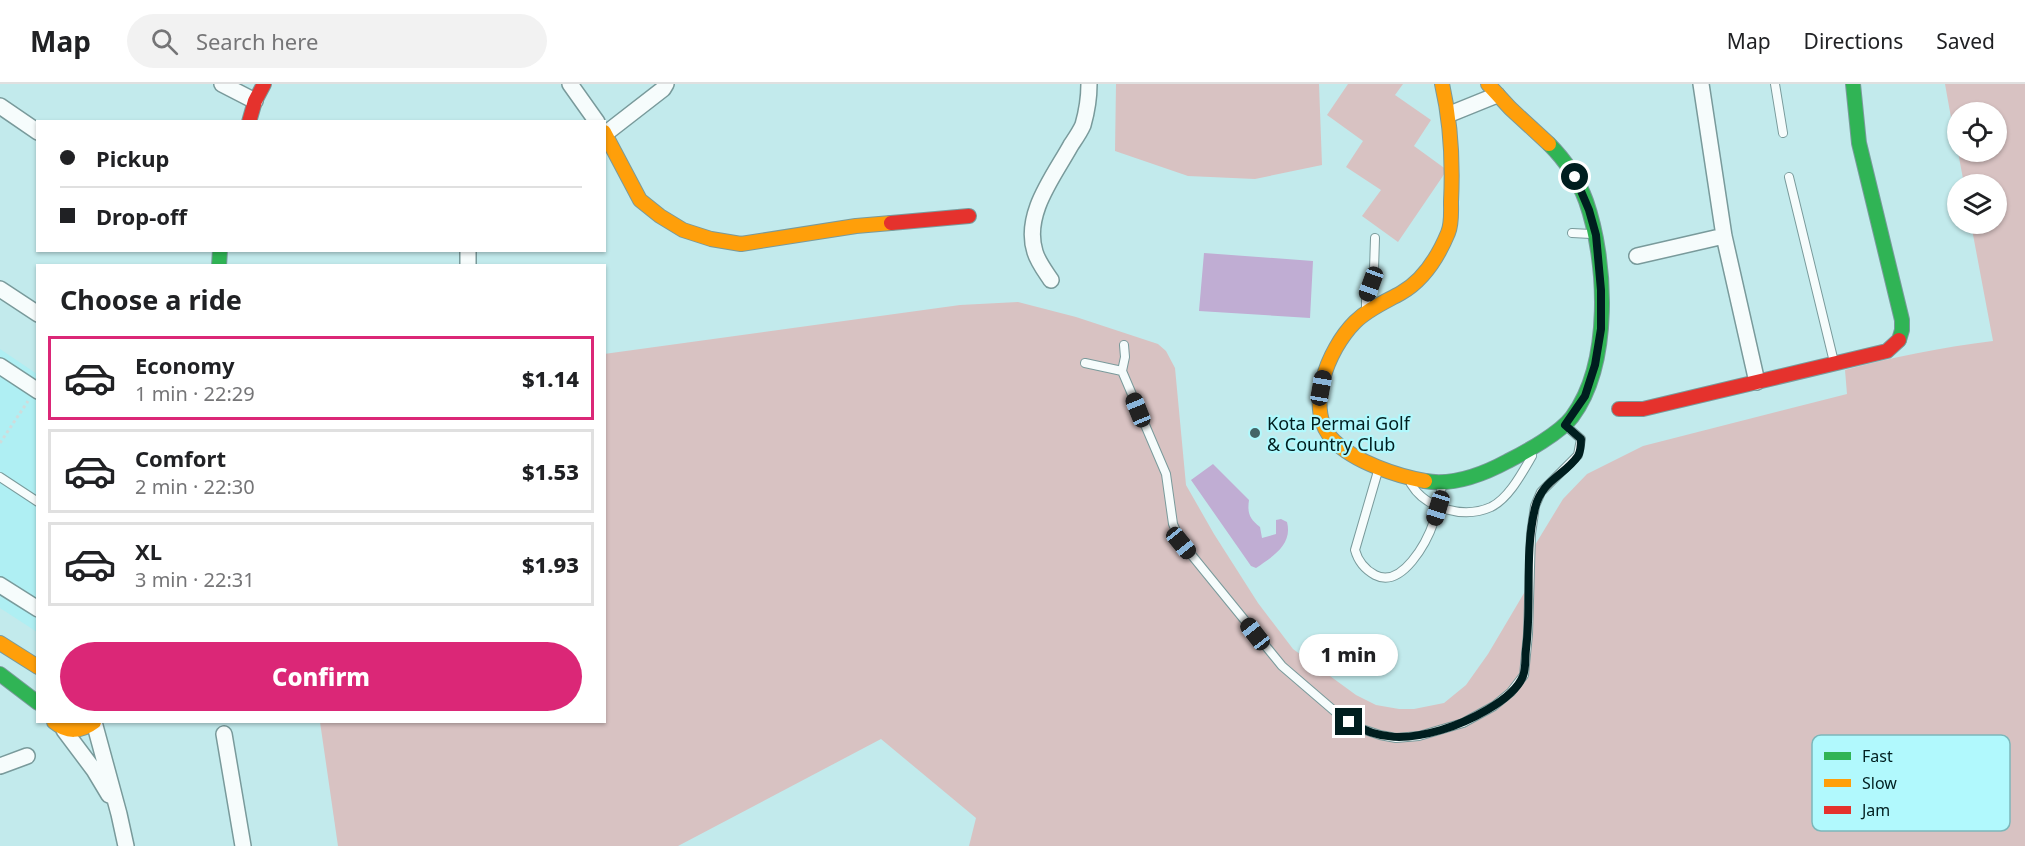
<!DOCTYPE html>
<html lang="en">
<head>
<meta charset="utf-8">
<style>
	:root { --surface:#fff; --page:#f2f2f2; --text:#202124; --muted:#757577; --line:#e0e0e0; --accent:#db2777 }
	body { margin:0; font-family:"Noto Sans",sans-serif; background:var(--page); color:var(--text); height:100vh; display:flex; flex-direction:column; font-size:22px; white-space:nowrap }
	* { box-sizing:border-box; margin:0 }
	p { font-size:20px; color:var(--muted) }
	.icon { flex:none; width:33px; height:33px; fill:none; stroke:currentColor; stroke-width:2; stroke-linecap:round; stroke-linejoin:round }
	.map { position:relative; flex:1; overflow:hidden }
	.panel { position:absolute; left:36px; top:180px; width:570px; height:459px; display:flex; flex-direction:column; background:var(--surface); border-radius:0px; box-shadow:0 2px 4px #0004 }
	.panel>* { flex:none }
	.guide { position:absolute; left:36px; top:36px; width:570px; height:132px; border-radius:0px; box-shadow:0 2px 4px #0004; display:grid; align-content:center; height:132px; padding:0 24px; background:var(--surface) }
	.controls { position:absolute; left:1947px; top:18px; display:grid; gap:12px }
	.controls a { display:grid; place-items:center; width:60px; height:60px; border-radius:50%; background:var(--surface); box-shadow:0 2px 4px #0004; font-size:30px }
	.end { position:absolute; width:27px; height:27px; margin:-14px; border:8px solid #001e1f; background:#fff; box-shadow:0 0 0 3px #fff }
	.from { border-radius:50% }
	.bubble { position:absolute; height:42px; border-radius:21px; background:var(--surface); box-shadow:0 2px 4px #0004; font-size:20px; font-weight:800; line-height:42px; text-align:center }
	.car { position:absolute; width:18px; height:36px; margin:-18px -9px; border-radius:8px; box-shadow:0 0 4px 2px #0007; background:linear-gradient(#222 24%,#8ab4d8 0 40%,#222 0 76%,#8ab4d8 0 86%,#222 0) }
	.guide b { display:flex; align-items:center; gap:21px; height:57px; font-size:22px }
	.guide b+b { border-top:2px solid var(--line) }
	.guide i { width:15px; height:15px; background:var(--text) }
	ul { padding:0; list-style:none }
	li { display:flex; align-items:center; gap:18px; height:84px; margin:0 12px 9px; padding:0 12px; border:3px solid var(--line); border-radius:0px }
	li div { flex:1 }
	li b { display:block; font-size:22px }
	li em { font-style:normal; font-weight:800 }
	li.active { border-color:var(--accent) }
	li>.icon { width:54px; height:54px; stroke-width:1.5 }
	h2 { padding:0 24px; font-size:27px; line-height:72px }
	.action { display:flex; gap:12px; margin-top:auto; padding:12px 24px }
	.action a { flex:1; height:69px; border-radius:36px; background:var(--accent); color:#fff; font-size:24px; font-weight:800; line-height:69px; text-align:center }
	header { display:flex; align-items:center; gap:36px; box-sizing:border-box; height:84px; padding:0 30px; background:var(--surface); border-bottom:2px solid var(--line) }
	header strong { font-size:28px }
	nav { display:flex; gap:33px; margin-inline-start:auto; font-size:21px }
	.search { width:420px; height:54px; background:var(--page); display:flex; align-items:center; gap:15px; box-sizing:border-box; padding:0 21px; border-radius:33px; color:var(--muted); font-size:22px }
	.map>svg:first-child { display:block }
	.built { fill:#afeff3 }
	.green { fill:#d8c2c2 }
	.water { fill:#c0add3 }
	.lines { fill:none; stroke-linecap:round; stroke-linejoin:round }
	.lane-casing { stroke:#799a9b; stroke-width:10 }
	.street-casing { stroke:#799a9b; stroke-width:18 }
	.fast-casing { stroke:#799a9b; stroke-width:16 }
	.slow-casing { stroke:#799a9b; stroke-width:16 }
	.jam-casing { stroke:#799a9b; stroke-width:16 }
	.path { stroke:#cfdcdc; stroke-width:3; stroke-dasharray:3 3; stroke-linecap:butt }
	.lane { stroke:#f6fcfc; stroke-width:8 }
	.street { stroke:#f6fcfc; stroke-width:15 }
	.fast { stroke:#30b455; stroke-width:14 }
	.slow { stroke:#ff9f0a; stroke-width:14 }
	.jam { stroke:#e5322d; stroke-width:14 }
	.route { stroke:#001e1f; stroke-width:8 }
	.poi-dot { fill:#446567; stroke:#b1f9fd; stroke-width:2 }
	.labels { text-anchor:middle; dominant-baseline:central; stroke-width:4.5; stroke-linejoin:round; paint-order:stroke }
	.poi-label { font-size:18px; fill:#001e1f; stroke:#b1f9fd; text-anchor:start }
	.key { fill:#b1f9fd; stroke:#7cb7ba; stroke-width:1.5 }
	.key-label { font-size:16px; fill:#001e1f }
</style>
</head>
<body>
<header>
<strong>Map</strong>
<div class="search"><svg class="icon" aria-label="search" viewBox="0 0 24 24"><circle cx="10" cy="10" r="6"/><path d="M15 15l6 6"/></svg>Search here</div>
<nav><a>Map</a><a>Directions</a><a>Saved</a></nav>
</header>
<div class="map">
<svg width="2025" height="762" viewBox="0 0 2025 762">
	<rect width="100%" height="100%" fill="#c2eaec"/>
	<path class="built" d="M0,265L37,290V548L0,524Z"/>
	<path class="green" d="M1116,0H1319L1322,81L1255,95L1188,92L1115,67Z
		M1348,0H1403L1395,11L1431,36L1414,62L1447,86L1398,158L1362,132L1381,106L1346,83L1363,57L1327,31Z
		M1945,0H2025V762H969L976,734L881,655L678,762H338L320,638H604V270L960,221L1018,218L1076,233L1158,260L1166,267L1175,284L1186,401L1214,450L1258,519L1293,565L1356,611L1376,621L1399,625H1414L1444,619L1466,601L1488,570L1527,504L1526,492L1535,461L1563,415L1587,390L1643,362L1847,310L1845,286C1893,273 1943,263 1993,257L1971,140H1996V100H1964L1958,68H1996V28H1958L1957,67Z"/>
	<path class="water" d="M1204,169L1313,177L1310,234L1199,227Z
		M1213,380L1249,416C1247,430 1250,435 1260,443L1262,454L1276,450V436L1281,435L1287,438C1293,461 1272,473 1256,484L1251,482L1191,396Z"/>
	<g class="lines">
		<defs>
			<path id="lane" d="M1775,0L1783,49
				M1789,93L1834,278
				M1572,149L1591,150
				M1366,224V213L1374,186L1375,154
				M1124,261L1125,273L1122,287L1166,390L1173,440L1181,458L1282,582L1339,631L1359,644L1380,651L1396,654L1419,652L1463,639L1494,622L1511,608L1524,591L1528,550L1531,450L1535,422L1541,408L1578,371L1581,355L1566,342
				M1085,279L1122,287
				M1378,387L1355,466C1358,477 1364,485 1375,491C1402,505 1427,458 1434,437C1439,426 1440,413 1442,401
				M0,393L38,418
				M1411,400C1426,425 1464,435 1491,423C1509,414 1522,389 1532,372"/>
			<path id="street" d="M222,0L255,17
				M570,0L597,38
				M1701,0L1724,152L1757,298
				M0,22L38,48
				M1450,30L1497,11
				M605,50L663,5L666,0
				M1637,172L1724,152
				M468,182V166
				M1051,196C1045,187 1038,178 1035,168C1023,130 1054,92 1071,61C1075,55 1080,48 1083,41C1087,27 1089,14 1089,0
				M0,205L38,230
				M0,282L38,307
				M0,501L38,525
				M94,638L119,730L126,762
				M64,646L94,686L109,711
				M224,650L243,762
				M0,682L27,672"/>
			<path id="fast" d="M1853,0L1859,59L1902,236V246L1899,256
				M219,182L220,166
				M1425,397C1453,402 1484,390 1508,377C1526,368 1560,349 1572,333C1612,279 1607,177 1586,117C1578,95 1565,76 1549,60
				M0,590L38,619"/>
			<path id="slow" d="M1488,0L1510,24L1549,60
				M604,48L640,116L660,132L683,146L711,155L741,160L856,142L891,139
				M1425,397C1397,392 1355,378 1334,357C1303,326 1328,265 1355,238C1368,225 1385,218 1401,209C1424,196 1438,173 1448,149C1452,140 1451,128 1451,118C1453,78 1451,39 1442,0
				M0,559L38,583
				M54,638C67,649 81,648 94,638"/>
			<path id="jam" d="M249,38L255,17L264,0
				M891,139L969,132
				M1619,325H1643L1887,267L1899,256"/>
		</defs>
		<use href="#lane" class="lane-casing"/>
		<use href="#street" class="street-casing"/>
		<use href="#fast" class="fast-casing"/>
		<use href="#slow" class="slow-casing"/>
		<use href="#jam" class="jam-casing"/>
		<path class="path" d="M0,359L28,317"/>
		<use href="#lane" class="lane"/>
		<use href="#street" class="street"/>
		<use href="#fast" class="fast"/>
		<use href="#slow" class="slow"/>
		<use href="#jam" class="jam"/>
	</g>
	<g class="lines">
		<path class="route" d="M1349,638C1380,657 1407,656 1441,646C1465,639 1513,617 1523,592C1526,585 1525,574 1526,565C1532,519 1524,470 1535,424C1542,396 1564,392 1578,372C1581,367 1581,361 1581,355L1565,341L1585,312L1595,281L1601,245V206L1596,151L1589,126L1575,93"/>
	</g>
	<circle class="poi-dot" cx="1255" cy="349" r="6"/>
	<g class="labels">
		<g class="poi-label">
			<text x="1267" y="339">Kota Permai Golf<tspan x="1267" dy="21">&amp; Country Club</tspan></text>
		</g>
	</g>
	<rect x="1812" y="651" width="198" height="96" rx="9" class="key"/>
	<rect x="1824" y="668" width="27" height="8" fill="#30b455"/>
	<rect x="1824" y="695" width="27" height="8" fill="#ff9f0a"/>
	<rect x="1824" y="722" width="27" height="8" fill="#e5322d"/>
	<g class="key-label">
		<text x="1862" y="678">Fast</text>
		<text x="1862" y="705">Slow</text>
		<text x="1862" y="732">Jam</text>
	</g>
</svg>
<div class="controls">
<a><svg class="icon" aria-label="locate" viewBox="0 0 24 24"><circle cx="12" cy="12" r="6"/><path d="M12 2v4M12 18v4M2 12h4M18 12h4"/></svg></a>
<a><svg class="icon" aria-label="layers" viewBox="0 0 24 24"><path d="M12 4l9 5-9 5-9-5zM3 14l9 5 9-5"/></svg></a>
</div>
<i class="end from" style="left:1575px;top:93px"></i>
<i class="end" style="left:1349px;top:638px"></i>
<div class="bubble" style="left:1299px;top:550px;width:99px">1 min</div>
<i class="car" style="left:1371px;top:200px;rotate:200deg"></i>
<i class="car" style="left:1321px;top:304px;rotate:10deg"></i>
<i class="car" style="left:1138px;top:326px;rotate:338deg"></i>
<i class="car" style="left:1438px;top:424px;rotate:197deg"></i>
<i class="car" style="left:1181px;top:459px;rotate:141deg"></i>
<i class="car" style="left:1255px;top:550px;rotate:322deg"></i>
<div class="guide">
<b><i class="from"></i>Pickup</b>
<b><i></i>Drop-off</b>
</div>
<section class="panel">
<h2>Choose a ride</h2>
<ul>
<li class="active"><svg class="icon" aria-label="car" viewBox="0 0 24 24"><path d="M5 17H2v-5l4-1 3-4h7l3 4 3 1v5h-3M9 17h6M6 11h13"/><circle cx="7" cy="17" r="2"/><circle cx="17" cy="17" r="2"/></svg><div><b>Economy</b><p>1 min · 22:29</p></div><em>$1.14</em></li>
<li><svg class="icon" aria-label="car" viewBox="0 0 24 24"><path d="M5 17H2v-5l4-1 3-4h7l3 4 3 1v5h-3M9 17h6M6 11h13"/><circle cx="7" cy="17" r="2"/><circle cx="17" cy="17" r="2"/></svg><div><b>Comfort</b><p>2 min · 22:30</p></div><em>$1.53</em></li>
<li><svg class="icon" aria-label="car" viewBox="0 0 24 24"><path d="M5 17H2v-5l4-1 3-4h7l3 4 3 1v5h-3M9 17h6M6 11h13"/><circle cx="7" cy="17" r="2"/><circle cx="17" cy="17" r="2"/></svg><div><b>XL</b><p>3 min · 22:31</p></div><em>$1.93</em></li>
</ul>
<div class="action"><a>Confirm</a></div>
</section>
</div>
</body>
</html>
